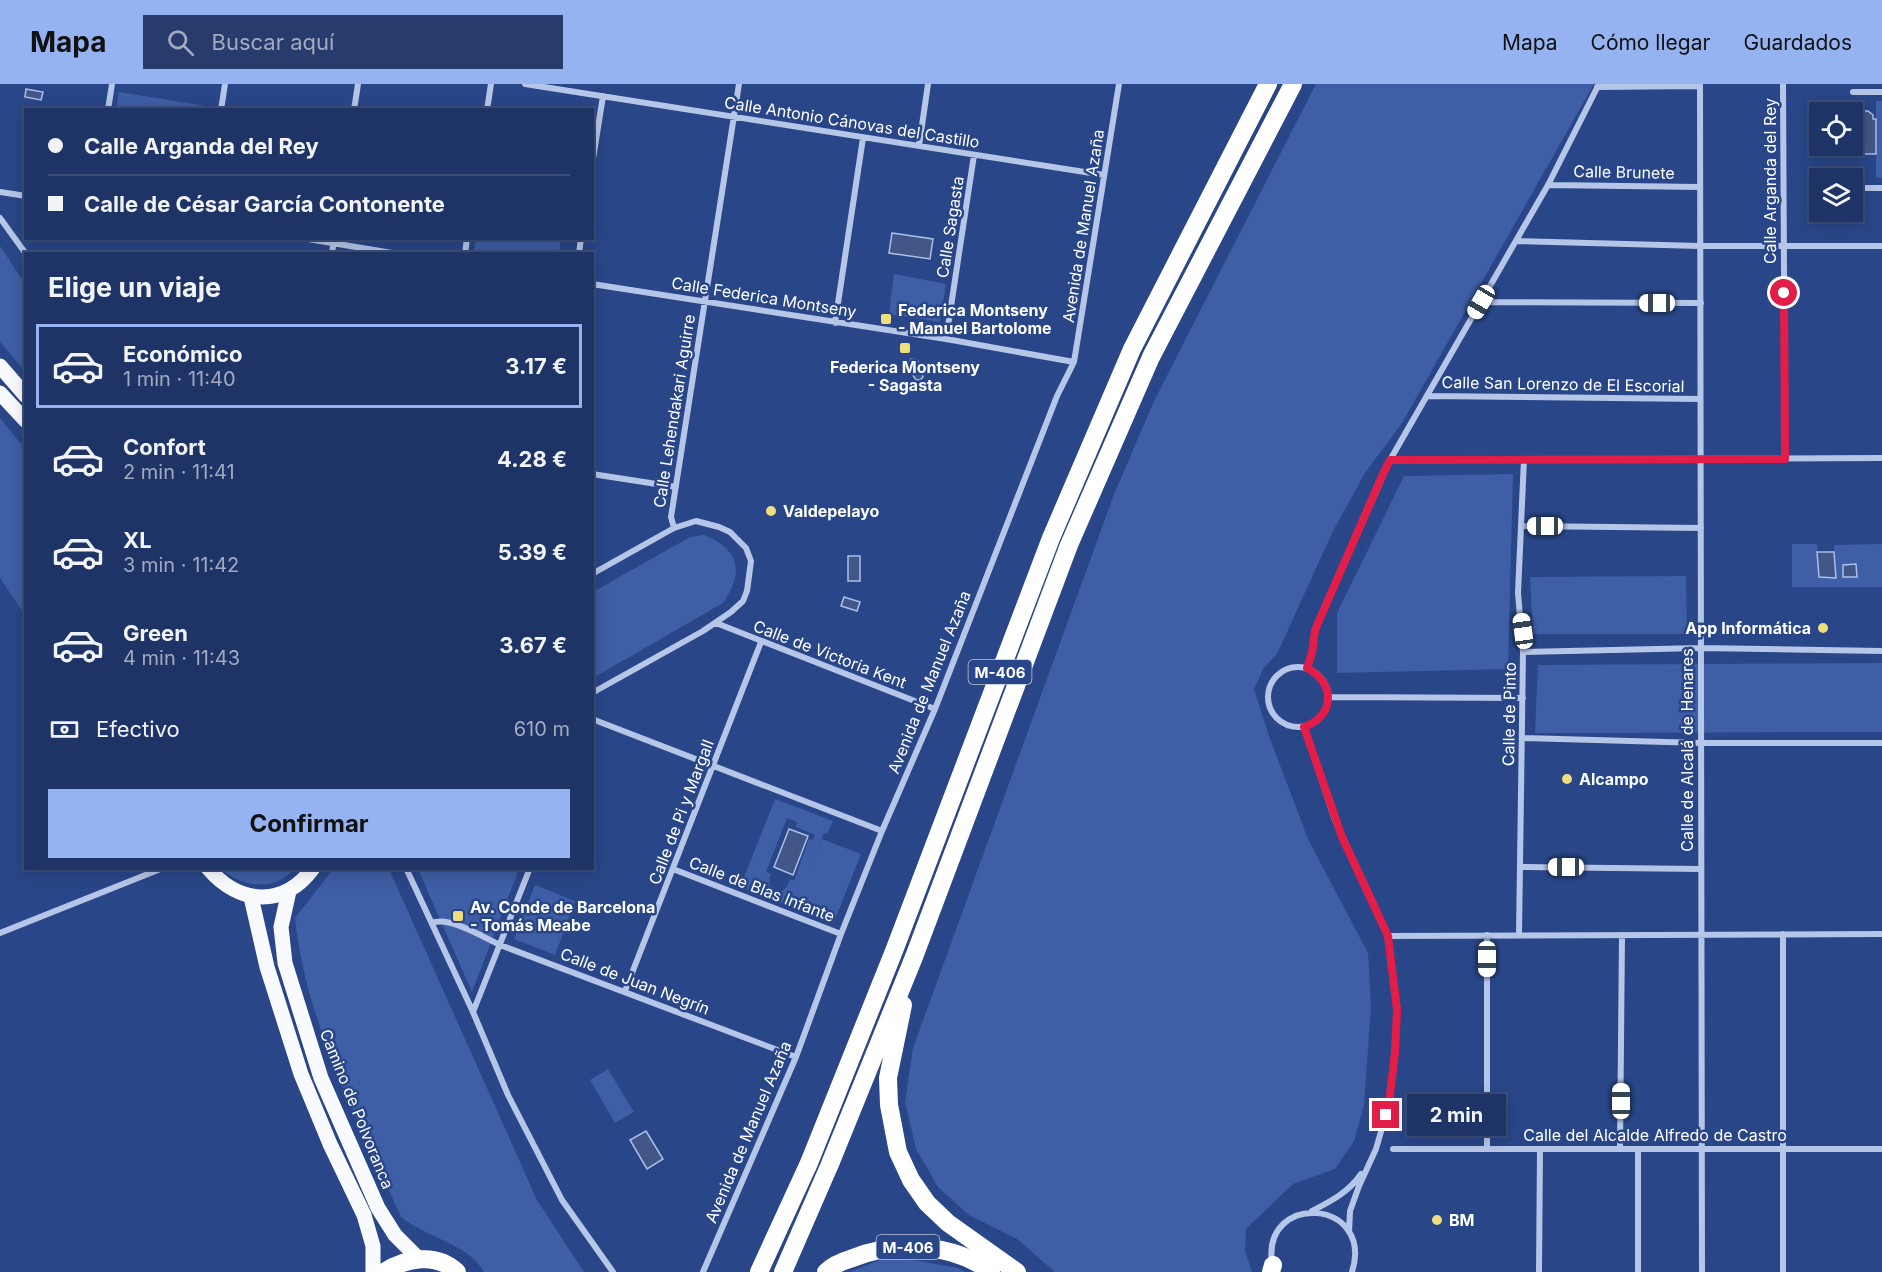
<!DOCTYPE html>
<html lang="es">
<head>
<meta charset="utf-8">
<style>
	:root { --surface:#1f3466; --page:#273c6c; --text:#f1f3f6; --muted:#a1aabf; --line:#3c4f7a; --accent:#95b2f1 }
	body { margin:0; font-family:Inter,sans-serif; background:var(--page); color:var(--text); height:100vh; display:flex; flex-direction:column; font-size:22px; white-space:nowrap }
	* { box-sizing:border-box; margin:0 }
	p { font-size:20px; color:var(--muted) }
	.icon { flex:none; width:33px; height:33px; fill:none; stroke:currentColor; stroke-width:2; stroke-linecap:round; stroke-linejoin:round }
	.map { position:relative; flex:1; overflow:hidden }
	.panel { position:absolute; left:24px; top:168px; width:570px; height:618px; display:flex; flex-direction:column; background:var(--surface); border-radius:0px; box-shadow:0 3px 15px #0003,0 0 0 2px var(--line) }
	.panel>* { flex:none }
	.top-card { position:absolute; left:24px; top:24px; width:570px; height:132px; border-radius:0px; box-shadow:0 3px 15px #0003,0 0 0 2px var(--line); display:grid; align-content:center; height:132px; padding:0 24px; background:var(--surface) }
	.fabs { position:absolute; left:1809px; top:18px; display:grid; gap:12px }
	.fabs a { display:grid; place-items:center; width:54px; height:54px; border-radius:0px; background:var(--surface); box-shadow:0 3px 15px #0003,0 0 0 2px var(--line); font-size:30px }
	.end { position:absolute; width:27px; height:27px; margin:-14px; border:8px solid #e11d48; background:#fff; box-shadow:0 0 0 3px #fff }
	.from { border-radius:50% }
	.bubble { position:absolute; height:42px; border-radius:0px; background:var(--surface); box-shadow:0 3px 15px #0003,0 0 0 2px var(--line); font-size:20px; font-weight:700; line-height:42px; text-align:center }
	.car { position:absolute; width:18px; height:36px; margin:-18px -9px; border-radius:8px; box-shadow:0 0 4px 2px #0007; background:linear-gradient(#fff 24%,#345 0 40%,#fff 0 76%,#345 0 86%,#fff 0) }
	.top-card b { display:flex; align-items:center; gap:21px; height:57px; font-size:22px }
	.top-card b+b { border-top:2px solid var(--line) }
	.top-card i { width:15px; height:15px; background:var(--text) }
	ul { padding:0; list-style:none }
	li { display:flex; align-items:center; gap:18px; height:84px; margin:0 12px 9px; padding:0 12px; border:3px solid transparent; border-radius:0px }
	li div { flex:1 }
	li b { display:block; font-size:22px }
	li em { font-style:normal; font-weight:700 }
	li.current { border-color:var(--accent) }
	li>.icon { width:54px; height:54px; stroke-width:1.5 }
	h2 { padding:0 24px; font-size:27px; line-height:72px }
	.pay { display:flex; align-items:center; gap:15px; height:66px; padding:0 24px; font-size:22px }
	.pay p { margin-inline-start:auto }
	.action { display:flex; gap:12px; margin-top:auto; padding:12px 24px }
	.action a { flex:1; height:69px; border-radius:0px; background:var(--accent); color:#111; font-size:24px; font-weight:700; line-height:69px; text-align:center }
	header { display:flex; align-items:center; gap:36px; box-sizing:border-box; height:84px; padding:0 30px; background:var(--accent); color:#111 }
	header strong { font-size:28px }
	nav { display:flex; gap:33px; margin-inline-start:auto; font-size:21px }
	.search { width:420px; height:54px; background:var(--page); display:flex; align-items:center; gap:15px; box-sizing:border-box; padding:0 21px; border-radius:0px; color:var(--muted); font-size:22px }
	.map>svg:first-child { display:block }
	.green { fill:#3e5ea5; fill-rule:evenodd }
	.water { fill:#425787; stroke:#abbfe9; stroke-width:1.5 }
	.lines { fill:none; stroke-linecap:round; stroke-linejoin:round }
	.street { stroke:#b6c6e8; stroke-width:6 }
	.primary { stroke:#f9fafe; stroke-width:15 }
	.highway { stroke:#fff; stroke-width:18 }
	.route { stroke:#e11d48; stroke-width:8 }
	.poi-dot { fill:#efde7e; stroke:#294688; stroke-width:2 }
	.labels { text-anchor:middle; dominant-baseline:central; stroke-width:5; stroke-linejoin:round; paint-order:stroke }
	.shield { fill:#294688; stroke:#bfc8db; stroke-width:1.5 }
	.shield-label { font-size:15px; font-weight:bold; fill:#fff }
	.street-label { font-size:16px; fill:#fff; stroke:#294688 }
	.poi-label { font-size:16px; font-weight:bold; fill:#fff; stroke:#294688; text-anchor:start }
</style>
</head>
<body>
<header>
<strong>Mapa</strong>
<div class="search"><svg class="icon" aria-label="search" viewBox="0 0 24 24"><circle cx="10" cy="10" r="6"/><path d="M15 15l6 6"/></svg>Buscar aquí</div>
<nav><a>Mapa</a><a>Cómo llegar</a><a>Guardados</a></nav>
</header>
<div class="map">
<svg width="1882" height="1188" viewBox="0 0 1882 1188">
	<rect width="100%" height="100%" fill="#294688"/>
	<path class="green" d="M1316,0H1594L1402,339L1365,389L1333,447L1277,570L1263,585L1254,605L1269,652L1308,755L1368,869L1371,922L1364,1021L1354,1057L1335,1085L1293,1100L1246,1145L1245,1167L1252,1188H1055L1017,1155L969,1131L938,1103L916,1065L905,1018L913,964L1113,413L1154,317Z
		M119,8L212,23V25H116Z
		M1876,17H1882V94H1876Z
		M476,155V154L561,155L559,170L496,169L474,166Z
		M0,162L25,200V287L0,258Z
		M894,190L946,200L940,238L889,230Z
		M0,334L25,365V531L0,494Z
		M1513,390L1508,585L1337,589V529L1404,392Z
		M704,451C740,465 744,489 723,519L593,594V508L690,453Z
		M1792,460H1817L1819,493H1836L1834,461L1882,460V503H1792Z
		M1686,492L1687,550H1533L1530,493Z
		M1882,579V648L1535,649L1538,581Z
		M775,715L833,737L827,750L824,749L809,787L822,755L861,770L834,838L740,803ZM787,734L797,738L796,743L815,751L813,756L809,755L794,797L790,795C787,803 785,808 776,808C768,804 768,798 771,790L766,788Z
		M334,784L389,785L537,1116L584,1188H484C469,1160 425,1153 401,1133C359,1037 306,940 295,834Z
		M221,785H294C275,808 241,803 221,785Z
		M418,785H519L472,908Z
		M535,801L575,817L555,871L514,855Z
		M608,985L634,1028L615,1039L590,996Z
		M890,1172L958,1184L965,1188H850Z"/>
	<path class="water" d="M26,5L43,8L41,16L25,13Z
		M1863,27H1868L1873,31V35H1876V70H1855V35H1858L1859,31Z
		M892,149L933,155L930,175L889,169Z
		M911,275L917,276L921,282L923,293L920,296H916L908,283V279Z
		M1817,468H1834L1836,494L1819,493Z
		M848,472H860V497H848Z
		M1856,480L1857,493H1843V481Z
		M844,513L860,518L857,527L841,522Z
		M789,745L808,752L793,791L774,783Z
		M646,1047L663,1075L647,1085L630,1056Z"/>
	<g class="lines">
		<path class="street" d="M525,0L1104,91
			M1700,0L1702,1188
			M1783,0L1785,375
			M1597,3L1700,2
			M1853,8H1882
			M108,26L112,0
			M221,26L225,0
			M354,26L358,0
			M487,26L491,0
			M919,62L928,0
			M592,81L603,12
			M1548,101L1700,103
			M1854,104H1882
			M0,108L26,112
			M0,134L26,170
			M302,154L398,170
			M1517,157L1700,162H1882
			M332,170L334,154
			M465,170L467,154
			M579,170L581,154
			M592,200L946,255L1074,278
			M1481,218L1701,219
			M835,239L863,54
			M946,255L974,71
			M1427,312L1700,315
			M1390,376L1882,374
			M592,390L676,403
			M1521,442L1701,444
			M674,444L671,433L739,0
			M592,490L674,444L696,437L719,443L730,448L746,464L751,477L747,507L743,517L731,528L703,547L592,609
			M716,539L935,625
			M1523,568L1701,564L1882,567
			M1268 613a30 30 0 1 1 60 0a30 30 0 1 1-60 0Z
			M1307,584L1312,569L1315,546L1390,376L1548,101L1599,0
			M1328,613L1523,614
			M592,635L882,747
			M1304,643L1335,736L1388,852L1397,926L1395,968L1389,1020L1376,1065L1359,1102L1350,1127L1349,1148
			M1522,654L1701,659H1882
			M1522,783L1701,785
			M406,784L473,928L508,1011L562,1116L613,1188
			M673,785L841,850
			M432,839C449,832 483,853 500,861L796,973
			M0,849L163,784
			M1519,850L1523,568L1518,509L1524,375
			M1783,850V1188
			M1487,851V1065
			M1388,852L1882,850
			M625,907L761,558
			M473,928L530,784
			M1393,1065H1882
			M1620,1065L1622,851
			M1312,1127C1331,1117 1349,1108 1361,1090
			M1272,1179C1262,1107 1375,1115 1352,1188
			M703,1188L796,973L841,850L882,747L935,625L1057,312L1074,278L1119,0
			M1539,1188L1540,1065
			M1638,1188V1065"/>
		<path class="primary" d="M0,282L26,312
			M0,309L26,337
			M208,784C239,821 284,824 313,784
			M289,807L281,843L285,879L321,994L378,1124L395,1151L419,1175
			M251,813L267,883L301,990L330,1060L364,1131L373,1162V1188"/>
		<path class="highway" d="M903,921L888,994L889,1021L898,1068L911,1096L927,1119L948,1139L1017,1188
			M384,1188C406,1174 436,1168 457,1188
			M759,1188L809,1079L894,867L1051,454L1132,265L1268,0
			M783,1188L830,1080L914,873L1069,461L1151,273L1293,0
			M826,1188C833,1181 840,1178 850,1175C894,1157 952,1158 991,1188
			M1271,1188L1273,1181"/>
	</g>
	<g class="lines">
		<path class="route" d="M1386,1031L1389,1020L1395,968L1397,926L1388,852L1342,753L1304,643C1335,632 1336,599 1307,584L1312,569L1315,546L1382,392L1390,376L1785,375L1784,209"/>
	</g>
	<g class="poi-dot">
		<rect x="880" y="229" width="12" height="12" rx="3"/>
		<rect x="899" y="258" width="12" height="12" rx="3"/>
		<circle cx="771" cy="427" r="6"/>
		<circle cx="1823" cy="544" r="6"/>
		<circle cx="1567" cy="695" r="6"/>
		<rect x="452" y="826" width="12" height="12" rx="3"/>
		<circle cx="1437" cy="1136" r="6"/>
	</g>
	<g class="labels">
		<g class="shield">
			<rect x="968.5" y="576" width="63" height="24" rx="4.5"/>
			<rect x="876.5" y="1151" width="63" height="24" rx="4.5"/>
		</g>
		<g class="shield-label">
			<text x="1000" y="588">M-406</text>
			<text x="908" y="1163">M-406</text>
		</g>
		<g class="street-label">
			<text transform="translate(852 38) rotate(9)">Calle Antonio Cánovas del Castillo</text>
			<text transform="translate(1624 88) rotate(1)">Calle Brunete</text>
			<text transform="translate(1770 97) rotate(-90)">Calle Arganda del Rey</text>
			<text transform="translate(1083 142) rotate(-81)">Avenida de Manuel Azaña</text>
			<text transform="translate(950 143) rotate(-81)">Calle Sagasta</text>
			<text transform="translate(764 213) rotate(9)">Calle Federica Montseny</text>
			<text transform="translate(1563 300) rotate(1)">Calle San Lorenzo de El Escorial</text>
			<text transform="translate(674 327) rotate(-81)">Calle Lehendakari Aguirre</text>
			<text transform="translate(830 570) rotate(21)">Calle de Victoria Kent</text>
			<text transform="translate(929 598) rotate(-68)">Avenida de Manuel Azaña</text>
			<text transform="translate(1509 630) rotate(-89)">Calle de Pinto</text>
			<text transform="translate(1687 666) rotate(-90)">Calle de Alcalá de Henares</text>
			<text transform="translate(681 728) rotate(-69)">Calle de Pi y Margall</text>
			<text transform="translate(762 805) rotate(21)">Calle de Blas Infante</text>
			<text transform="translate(635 897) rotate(21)">Calle de Juan Negrín</text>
			<text transform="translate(357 1025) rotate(68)">Camino de Polvoranca</text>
			<text transform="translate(748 1048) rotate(-67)">Avenida de Manuel Azaña</text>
			<text x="1655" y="1051">Calle del Alcalde Alfredo de Castro</text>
		</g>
		<g class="poi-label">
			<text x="898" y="226">Federica Montseny<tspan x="898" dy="18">- Manuel Bartolome</tspan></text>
			<text x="905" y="283" text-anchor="middle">Federica Montseny<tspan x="905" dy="18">- Sagasta</tspan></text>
			<text x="783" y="427">Valdepelayo</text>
			<text x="1811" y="544" text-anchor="end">App Informática</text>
			<text x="1579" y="695">Alcampo</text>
			<text x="470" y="823">Av. Conde de Barcelona<tspan x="470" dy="18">- Tomás Meabe</tspan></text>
			<text x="1449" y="1136">BM</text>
		</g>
	</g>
</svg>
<div class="fabs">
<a><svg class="icon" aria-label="locate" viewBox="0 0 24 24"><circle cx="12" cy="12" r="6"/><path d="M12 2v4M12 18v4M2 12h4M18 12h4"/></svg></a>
<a><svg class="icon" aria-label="layers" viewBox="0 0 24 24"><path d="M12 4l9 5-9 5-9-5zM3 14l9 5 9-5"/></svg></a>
</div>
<i class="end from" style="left:1784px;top:209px"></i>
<i class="end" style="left:1386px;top:1031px"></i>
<div class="bubble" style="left:1407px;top:1010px;width:99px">2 min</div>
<i class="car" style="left:1481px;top:218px;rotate:210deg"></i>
<i class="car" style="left:1657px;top:219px;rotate:270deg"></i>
<i class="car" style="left:1545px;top:442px;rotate:270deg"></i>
<i class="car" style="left:1523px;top:547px;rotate:352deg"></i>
<i class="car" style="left:1566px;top:783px;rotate:270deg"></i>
<i class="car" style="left:1487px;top:875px;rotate:180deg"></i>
<i class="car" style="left:1621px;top:1017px;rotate:0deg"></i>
<div class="top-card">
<b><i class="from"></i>Calle Arganda del Rey</b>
<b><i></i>Calle de César García Contonente</b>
</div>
<section class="panel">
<h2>Elige un viaje</h2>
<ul>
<li class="current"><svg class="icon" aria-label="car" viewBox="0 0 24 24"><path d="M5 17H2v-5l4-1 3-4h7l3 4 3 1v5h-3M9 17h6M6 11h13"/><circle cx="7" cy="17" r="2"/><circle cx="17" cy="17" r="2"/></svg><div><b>Económico</b><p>1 min · 11:40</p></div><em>3.17 €</em></li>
<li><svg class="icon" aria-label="car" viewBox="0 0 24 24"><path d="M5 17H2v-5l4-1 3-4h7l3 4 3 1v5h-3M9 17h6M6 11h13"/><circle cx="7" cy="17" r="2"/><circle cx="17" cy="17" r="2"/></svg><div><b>Confort</b><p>2 min · 11:41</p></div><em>4.28 €</em></li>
<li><svg class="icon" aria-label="car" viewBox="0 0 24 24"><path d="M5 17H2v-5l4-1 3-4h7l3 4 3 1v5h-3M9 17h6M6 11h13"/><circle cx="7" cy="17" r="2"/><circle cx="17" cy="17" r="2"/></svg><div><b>XL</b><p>3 min · 11:42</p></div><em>5.39 €</em></li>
<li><svg class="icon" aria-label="car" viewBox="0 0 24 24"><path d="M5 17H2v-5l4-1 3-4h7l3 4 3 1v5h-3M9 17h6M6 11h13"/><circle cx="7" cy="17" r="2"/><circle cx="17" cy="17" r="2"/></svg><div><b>Green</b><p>4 min · 11:43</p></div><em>3.67 €</em></li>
</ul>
<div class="pay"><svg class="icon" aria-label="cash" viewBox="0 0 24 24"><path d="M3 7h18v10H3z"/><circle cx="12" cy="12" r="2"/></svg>Efectivo<p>610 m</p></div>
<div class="action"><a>Confirmar</a></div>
</section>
</div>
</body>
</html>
